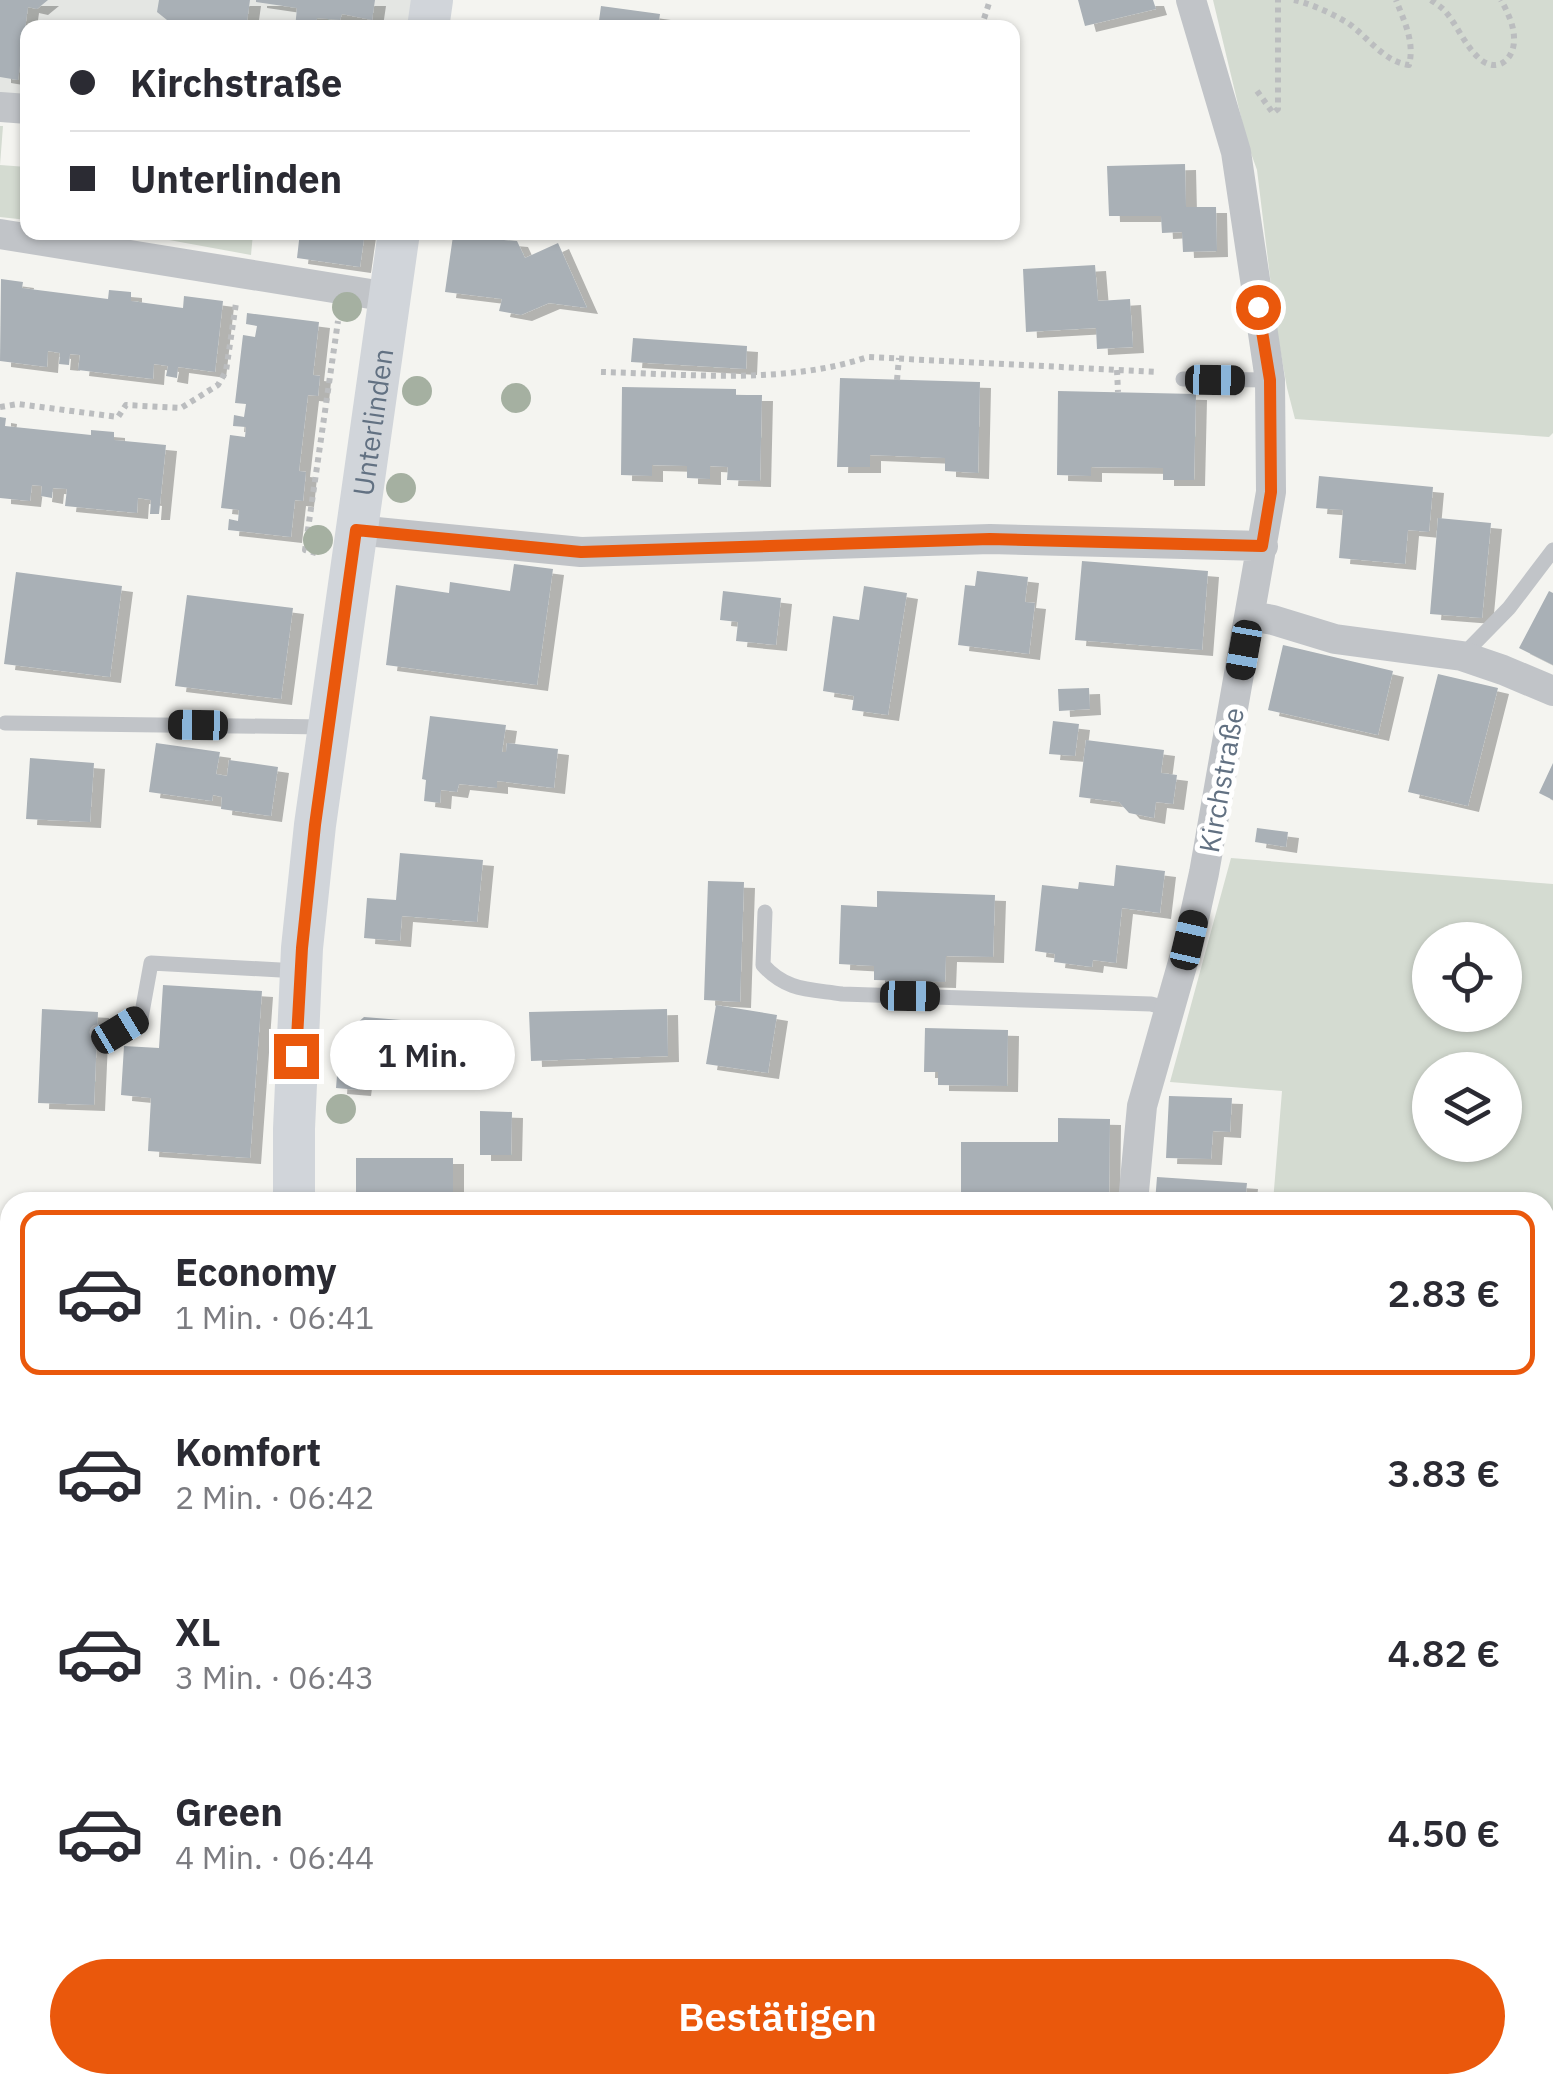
<!DOCTYPE html>
<html lang="de">
<head>
<meta charset="utf-8">
<style>
	:root { --surface:#fff; --page:#f7f7f7; --text:#2b2b33; --muted:#7c7c81; --line:#e1e1e2; --accent:#ea580c }
	body { margin:0; font-family:"IBM Plex Sans",sans-serif; background:var(--page); color:var(--text); height:100vh; display:flex; flex-direction:column; font-size:38px; white-space:nowrap }
	* { box-sizing:border-box; margin:0 }
	p { font-size:32px; color:var(--muted) }
	.icon { flex:none; width:55px; height:55px; fill:none; stroke:currentColor; stroke-width:2; stroke-linecap:round; stroke-linejoin:round }
	.map { position:relative; flex:1; overflow:hidden }
	.panel { position:absolute; left:0px; top:1192px; width:1555px; height:902px; display:flex; flex-direction:column; background:var(--surface); border-radius:30px 30px 0 0; box-shadow:0 2px 8px #0004 }
	.panel>* { flex:none }
	.banner { position:absolute; left:20px; top:20px; width:1000px; height:220px; border-radius:20px; box-shadow:0 2px 8px #0004; display:grid; align-content:center; height:220px; padding:0 50px; background:var(--surface) }
	.buttons { position:absolute; left:1412px; top:922px; display:grid; gap:20px }
	.buttons a { display:grid; place-items:center; width:110px; height:110px; border-radius:50%; background:var(--surface); box-shadow:0 2px 8px #0004; font-size:50px }
	.end { position:absolute; width:45px; height:45px; margin:-22px; border:12px solid #ea580c; background:#fff; box-shadow:0 0 0 5px #fff }
	.from { border-radius:50% }
	.bubble { position:absolute; height:70px; border-radius:35px; background:var(--surface); box-shadow:0 2px 8px #0004; font-size:32px; font-weight:600; line-height:70px; text-align:center }
	.car { position:absolute; width:30px; height:60px; margin:-30px -15px; border-radius:12px; box-shadow:0 0 8px 2px #0007; background:linear-gradient(#222 24%,#8ab4d8 0 40%,#222 0 76%,#8ab4d8 0 86%,#222 0) }
	.banner b { display:flex; align-items:center; gap:35px; height:95px; font-size:38px }
	.banner b+b { border-top:2px solid var(--line) }
	.banner i { width:25px; height:25px; background:var(--text) }
	ul { padding:18px 0 0; list-style:none }
	li { display:flex; align-items:center; gap:30px; height:165px; margin:0 20px 15px; padding:0 30px; border:5px solid transparent; border-radius:20px }
	li div { flex:1 }
	li b { display:block; font-size:38px }
	li em { font-style:normal; font-weight:600 }
	li.on { border-color:var(--accent) }
	li>.icon { width:90px; height:90px; stroke-width:1.5 }
	.action { display:flex; gap:20px; margin-top:auto; padding:20px 50px }
	.action a { flex:1; height:115px; border-radius:60px; background:var(--accent); color:#fff; font-size:40px; font-weight:600; line-height:115px; text-align:center }
	.map>svg:first-child { display:block }
	.built { fill:#e4e6e3 }
	.green { fill:#d4dbd1; fill-rule:evenodd }
	.building { fill:#a9b0b6; filter:url(#shadow) }
	.lines { fill:none; stroke-linecap:round; stroke-linejoin:round }
	.path { stroke:#bbbdbf; stroke-width:6; stroke-dasharray:5 5; stroke-linecap:butt }
	.service { stroke:#c1c4c8; stroke-width:15 }
	.minor { stroke:#c1c4c8; stroke-width:30 }
	.secondary { stroke:#d1d5da; stroke-width:42 }
	.tree { fill:#a5b0a1 }
	.route { stroke:#ea580c; stroke-width:12 }
	.labels { text-anchor:middle; dominant-baseline:central; stroke-width:10; stroke-linejoin:round; paint-order:stroke }
	.street-label { font-size:28px; fill:#627182; stroke:#fff }
</style>
</head>
<body>
<div class="map">
<svg width="1553" height="2094" viewBox="0 0 1553 2094">
	<defs>
		<filter id="shadow"><feDropShadow dx="11" dy="6" stdDeviation="0" flood-color="#0004"/></filter>
	</defs>
	<rect width="100%" height="100%" fill="#f4f4f0"/>
	<path class="built" d="M0,0H432L428,27L28,28L27,116L0,114Z
		M0,2035L10,2036V2085H625V2094H0Z"/>
	<path class="green" d="M1213,0H1553V433L1549,437L1295,419L1287,388L1276,326L1257,170L1247,142Z
		M0,126H3L0,165L27,167V220L0,217Z
		M131,233H253L251,255Z
		M1231,858L1553,884V1518L1545,1513V1202H1273L1282,1091L1170,1082ZM1430,940H1505V1015H1430ZM1505,1070V1145H1430V1070Z"/>
	<path class="building" d="M0,0H48L37,9L28,7L18,80L0,77Z
		M159,0H250L246,28H177L157,12Z
		M256,0H375L372,20L342,14L340,20L317,18L315,28H295L297,8L256,2Z
		M1078,0H1153L1156,9L1085,26Z
		M601,6L660,14L658,28H598Z
		M523,21L550,25V28H522Z
		M1185,164L1186,207H1216L1217,251L1183,252L1182,232L1162,233L1161,216H1109L1107,166Z
		M300,232H365L360,267L297,258Z
		M453,236L517,241L525,258L558,243L587,308L549,303L521,315L499,311L502,299L445,292Z
		M1095,265L1098,301L1130,299L1133,347L1097,349L1096,328L1026,332L1023,269Z
		M1,279L23,282L22,288L108,299L109,290L131,292V301L183,308L184,296L223,301L215,372L178,367L177,378L166,376L168,366L154,364L153,379L78,370L80,355L70,354L69,365L59,364L60,353L48,351L47,367L0,361Z
		M247,313L319,322L313,375L320,376L318,396L308,395L299,471L306,472L303,501L295,500L291,537L228,530L229,519L238,521L239,510L221,508L230,435L245,437L246,427L233,426L234,415L244,417L246,404L235,403L243,335L255,337L257,326L246,324Z
		M633,338L747,346L746,369L631,362Z
		M840,378L980,382L978,473L945,471V458L870,455V467H837Z
		M622,387L736,389V395H762L760,481L727,480L728,467L710,466V479L687,478V466L652,465V476L621,475Z
		M1058,391L1196,394L1194,480H1163V468L1091,467V476L1057,475Z
		M0,417L6,418L5,426L91,435V430L114,432V440L166,445L159,514H150L151,500L138,498L137,513L65,506L67,489L53,488L52,498L41,496L42,486L32,485L30,501L0,498Z
		M1319,476L1433,487L1429,532L1408,530L1405,564L1339,558L1343,510L1316,508Z
		M1438,518L1491,523L1482,618L1430,614Z
		M1082,561L1208,571L1202,650L1075,640Z
		M514,564L553,569L537,685L386,665L396,585L449,593L450,582L510,591Z
		M977,571L1028,577L1025,602L1035,603L1029,654L958,645L965,585L975,586Z
		M16,572L122,586L110,677L4,664Z
		M864,586L907,593L888,715L852,710L854,696L823,691L833,616L859,620Z
		M723,591L781,598L776,645L736,641L738,622L720,620Z
		M1549,591L1553,593V665L1519,648Z
		M187,595L293,608L281,699L175,686Z
		M1283,645L1393,671L1378,735L1268,710Z
		M1438,674L1498,688L1468,806L1408,792Z
		M1089,688L1090,709L1059,711L1058,689Z
		M430,716L506,725L502,752H506L507,743L558,749L554,788L497,781V788L459,784L457,792L441,790L440,803L424,801L426,780L422,779Z
		M1053,721L1079,724L1075,756L1049,754Z
		M1086,740L1164,750L1161,773L1177,775L1173,804L1156,802L1154,818L1129,813L1119,802L1079,797Z
		M156,743L220,752L216,774L227,776L229,760L278,767L271,816L221,809L222,797L213,795L212,801L149,792Z
		M30,758L94,763L90,822L26,819Z
		M1553,763V800L1539,793Z
		M1257,828L1288,832L1286,847L1255,842Z
		M400,853L483,860L477,922L402,916L400,941L364,938L367,898L396,900Z
		M1116,865L1165,871L1160,913L1122,908L1116,963L1093,960L1092,967L1054,962L1055,954L1035,951L1042,885L1078,889L1079,882L1114,886Z
		M708,881L744,882L740,1002L704,1000Z
		M877,891L995,895L993,957L946,956L945,982L874,980V966L839,964L841,905L877,907Z
		M163,985L262,991L250,1158L148,1151L151,1098L121,1095L124,1046L159,1048Z
		M716,1005L777,1015L768,1073L706,1064Z
		M42,1009L98,1012L94,1105L38,1103Z
		M667,1009L668,1056L531,1061L529,1012Z
		M364,1017L426,1022L421,1080L362,1075L360,1090L336,1088L340,1038Z
		M925,1028L1008,1030L1007,1086L938,1085V1072H924Z
		M1169,1096L1232,1098L1230,1132L1213,1131L1211,1159L1166,1158Z
		M480,1111L512,1112L511,1155H480Z
		M1058,1118L1110,1119L1109,1202H961V1142H1058Z
		M356,1158H453V1202H356Z
		M1157,1177L1247,1183L1245,1202H1155Z
		M1553,1626V1684L1545,1671V1631Z
		M1553,1713V1740L1545,1746L1553,1757V1777L1549,1780L1553,1787V1823L1545,1828V1718Z
		M0,1846L10,1847V1996L0,1995Z
		M429,2085H514L519,2094H433Z
		M1092,2085H1142L1199,2092V2094H1091Z
		M845,2086V2094H716V2091Z
		M0,2089L38,2091V2094H0Z"/>
	<g class="lines">
		<path class="path" d="M1294,0C1312,4 1331,13 1348,23C1368,37 1384,62 1409,65C1415,42 1404,21 1396,0
			M1431,0C1435,3 1440,6 1444,10C1458,25 1466,50 1484,62C1501,72 1515,56 1514,38C1514,25 1507,11 1501,0
			M981,28L990,0
			M1257,91L1273,113L1278,109V0
			M1117,370L1118,392
			M601,372C689,374 784,385 868,357L1158,372
			M897,380L899,358
			M0,407L18,404L118,417L126,405L181,408L218,385L226,371L236,303
			M316,553L305,550L338,321
			M1545,1694L1550,1701
			M0,2010L10,2011
			M0,2040L10,2041
			M0,2071L10,2072
			M157,2085L244,2094
			M873,2085L874,2094
			M382,2094L383,2085"/>
		<path class="service" d="M1183,379L1270,380
			M1462,656L1509,608L1553,550
			M5,723L326,727
			M765,912L763,965C786,991 809,989 842,994L1151,1004L1169,1009
			M97,1032L120,1030L141,1018L151,963L298,971
			M0,1627L1,1622
			M0,1821L10,1822"/>
		<path class="minor" d="M0,107L28,109
			M0,234L389,297
			M356,530L581,552L990,539L1263,546
			M1250,616L1273,620L1335,639L1462,656L1503,670L1553,691
			M1133,1202L1142,1106L1189,941L1204,873L1271,492L1270,380L1236,152L1191,0
			M0,1726L10,1730
			M1545,1889L1553,1884
			M1545,2037V2042
			M625,2085V2094
			M1241,2085L1242,2094
			M1518,2094L1524,2085"/>
		<g class="secondary">
			<path d="M428,28L432,0"/>
			<path id="s1" d="M294,1202V1129L302,948L315,825L399,232"/>
		</g>
	</g>
	<g class="tree">
		<circle cx="347" cy="307" r="15"/>
		<circle cx="417" cy="391" r="15"/>
		<circle cx="516" cy="398" r="15"/>
		<circle cx="401" cy="488" r="15"/>
		<circle cx="318" cy="540" r="15"/>
		<circle cx="341" cy="1109" r="15"/>
	</g>
	<g class="lines">
		<path class="route" d="M296,1056L302,948L315,825L356,530L581,552L990,539L1262,546L1271,492L1270,380L1258,307"/>
	</g>
	<g class="labels">
		<g class="street-label">
			<text stroke="none"><textPath href="#s1" startOffset="785">Unterlinden</textPath></text>
			<text transform="translate(1221 780) rotate(-80)">Kirchstraße</text>
		</g>
	</g>
</svg>
<div class="buttons">
<a><svg class="icon" aria-label="locate" viewBox="0 0 24 24"><circle cx="12" cy="12" r="6"/><path d="M12 2v4M12 18v4M2 12h4M18 12h4"/></svg></a>
<a><svg class="icon" aria-label="layers" viewBox="0 0 24 24"><path d="M12 4l9 5-9 5-9-5zM3 14l9 5 9-5"/></svg></a>
</div>
<i class="end from" style="left:1258px;top:307px"></i>
<i class="end" style="left:296px;top:1056px"></i>
<div class="bubble" style="left:330px;top:1020px;width:185px">1 Min.</div>
<i class="car" style="left:1215px;top:380px;rotate:91deg"></i>
<i class="car" style="left:1244px;top:650px;rotate:190deg"></i>
<i class="car" style="left:198px;top:725px;rotate:271deg"></i>
<i class="car" style="left:1189px;top:940px;rotate:13deg"></i>
<i class="car" style="left:910px;top:996px;rotate:91deg"></i>
<i class="car" style="left:120px;top:1030px;rotate:59deg"></i>
<div class="banner">
<b><i class="from"></i>Kirchstraße</b>
<b><i></i>Unterlinden</b>
</div>
<section class="panel">
<ul>
<li class="on"><svg class="icon" aria-label="car" viewBox="0 0 24 24"><path d="M5 17H2v-5l4-1 3-4h7l3 4 3 1v5h-3M9 17h6M6 11h13"/><circle cx="7" cy="17" r="2"/><circle cx="17" cy="17" r="2"/></svg><div><b>Economy</b><p>1 Min. · 06:41</p></div><em>2.83 €</em></li>
<li><svg class="icon" aria-label="car" viewBox="0 0 24 24"><path d="M5 17H2v-5l4-1 3-4h7l3 4 3 1v5h-3M9 17h6M6 11h13"/><circle cx="7" cy="17" r="2"/><circle cx="17" cy="17" r="2"/></svg><div><b>Komfort</b><p>2 Min. · 06:42</p></div><em>3.83 €</em></li>
<li><svg class="icon" aria-label="car" viewBox="0 0 24 24"><path d="M5 17H2v-5l4-1 3-4h7l3 4 3 1v5h-3M9 17h6M6 11h13"/><circle cx="7" cy="17" r="2"/><circle cx="17" cy="17" r="2"/></svg><div><b>XL</b><p>3 Min. · 06:43</p></div><em>4.82 €</em></li>
<li><svg class="icon" aria-label="car" viewBox="0 0 24 24"><path d="M5 17H2v-5l4-1 3-4h7l3 4 3 1v5h-3M9 17h6M6 11h13"/><circle cx="7" cy="17" r="2"/><circle cx="17" cy="17" r="2"/></svg><div><b>Green</b><p>4 Min. · 06:44</p></div><em>4.50 €</em></li>
</ul>
<div class="action"><a>Bestätigen</a></div>
</section>
</div>
</body>
</html>
